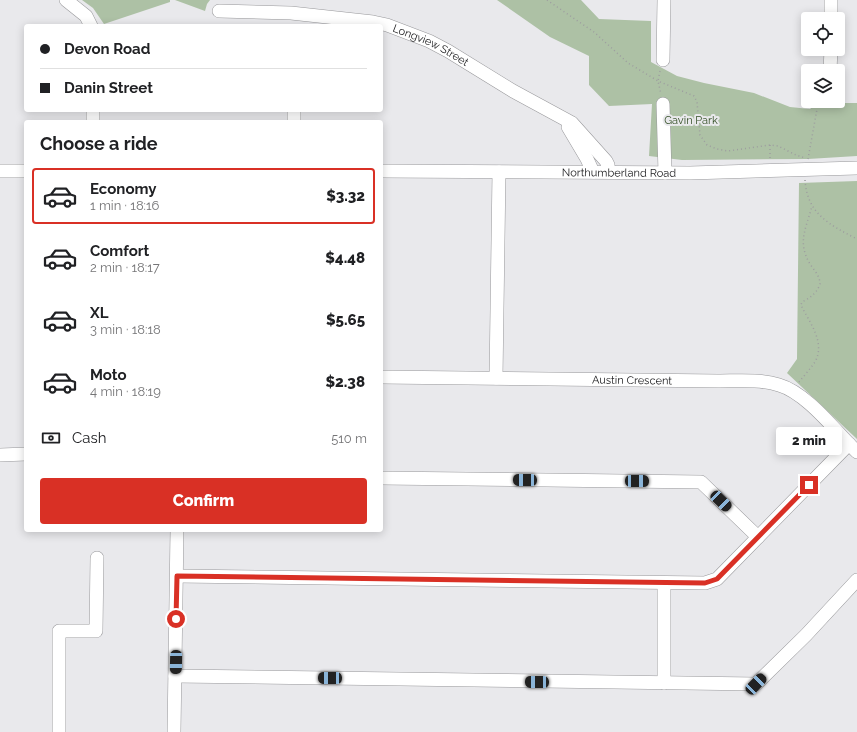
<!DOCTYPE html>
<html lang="en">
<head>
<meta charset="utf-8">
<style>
	:root { --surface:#fff; --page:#f2f2f2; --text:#202124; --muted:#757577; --line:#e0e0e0; --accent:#d93025 }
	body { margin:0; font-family:Raleway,sans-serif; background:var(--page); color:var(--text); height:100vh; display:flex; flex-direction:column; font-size:15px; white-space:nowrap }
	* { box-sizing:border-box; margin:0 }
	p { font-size:13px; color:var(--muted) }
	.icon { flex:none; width:22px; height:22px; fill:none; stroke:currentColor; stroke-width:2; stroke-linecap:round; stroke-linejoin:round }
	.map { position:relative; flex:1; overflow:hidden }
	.drawer { position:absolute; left:24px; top:120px; width:359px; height:412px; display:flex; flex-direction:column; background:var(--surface); border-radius:4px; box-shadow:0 2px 10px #0003 }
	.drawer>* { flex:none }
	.hud { position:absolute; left:24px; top:24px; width:359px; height:88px; border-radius:4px; box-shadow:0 2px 10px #0003; display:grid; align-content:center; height:88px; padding:0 16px; background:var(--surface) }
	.buttons { position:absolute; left:801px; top:12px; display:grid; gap:8px }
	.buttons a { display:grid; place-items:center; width:44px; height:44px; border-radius:4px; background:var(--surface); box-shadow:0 2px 10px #0003; font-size:20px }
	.end { position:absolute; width:18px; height:18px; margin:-9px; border:5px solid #d93025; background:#fff; box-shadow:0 0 0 2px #fff }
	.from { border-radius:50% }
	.bubble { position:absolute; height:28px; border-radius:4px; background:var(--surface); box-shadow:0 2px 10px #0003; font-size:13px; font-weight:800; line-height:28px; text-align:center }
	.car { position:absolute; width:12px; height:24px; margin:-12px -6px; border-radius:5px; box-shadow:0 0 3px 1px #0007; background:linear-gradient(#222 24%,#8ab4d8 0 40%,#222 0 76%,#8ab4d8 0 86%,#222 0) }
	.hud b { display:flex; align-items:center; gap:14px; height:38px; font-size:15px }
	.hud b+b { border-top:1px solid var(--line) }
	.hud i { width:10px; height:10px; background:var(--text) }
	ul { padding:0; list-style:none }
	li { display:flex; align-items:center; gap:12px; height:56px; margin:0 8px 6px; padding:0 8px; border:2px solid transparent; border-radius:4px }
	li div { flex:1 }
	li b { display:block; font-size:15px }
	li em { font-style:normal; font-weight:800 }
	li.active { border-color:var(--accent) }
	li>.icon { width:36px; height:36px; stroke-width:1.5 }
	h2 { padding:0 16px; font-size:18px; line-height:48px }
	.pay { display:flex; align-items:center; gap:10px; height:44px; padding:0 16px; font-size:15px }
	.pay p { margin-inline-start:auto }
	.action { display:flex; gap:8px; margin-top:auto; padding:8px 16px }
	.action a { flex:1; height:46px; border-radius:4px; background:var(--accent); color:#fff; font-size:16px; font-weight:800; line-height:46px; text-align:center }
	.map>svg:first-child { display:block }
	.green { fill:#adc1a5 }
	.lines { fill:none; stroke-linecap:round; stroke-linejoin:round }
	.minor-casing { stroke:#98989b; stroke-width:14 }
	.path { stroke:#9d9d9f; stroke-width:1.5; stroke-dasharray:1 3; stroke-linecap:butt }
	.minor { stroke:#fff; stroke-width:13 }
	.route { stroke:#d93025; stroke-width:5 }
	.labels { text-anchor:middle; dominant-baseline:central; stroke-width:4; stroke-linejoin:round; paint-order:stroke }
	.street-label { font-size:11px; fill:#202022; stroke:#e9e9ec }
	.park-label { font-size:11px; fill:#324e24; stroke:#e9e9ec }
</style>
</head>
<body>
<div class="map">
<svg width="857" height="732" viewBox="0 0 857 732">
	<rect width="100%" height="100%" fill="#e9e9ec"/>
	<path class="green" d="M82,0H170V2L104,24L93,8Z
		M175,0H210L207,4L205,11Z
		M497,0H581L599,19L651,21V62L677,76L704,83L754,93L790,107L810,109L817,103H857V156L808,159L682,160L649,156L652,104L609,106L589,85V56L550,37Z
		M857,181V439L787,373L797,359L799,183Z"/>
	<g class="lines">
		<defs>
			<g id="minor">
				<path d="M66,0L86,16L91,26"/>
				<path id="s1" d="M219,11L291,13L373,22L387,25L429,41L448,51L513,91L572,123L606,161L608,165L609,172"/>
				<path d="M831,19V0"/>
				<path d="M663,60L664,0"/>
				<path d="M830,71L831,49"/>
				<path d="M663,104L665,173"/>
				<path d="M294,110V122"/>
				<path d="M93,122V110"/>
				<path d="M568,127L587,159L593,172"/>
				<path d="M0,171H26"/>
				<path id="s2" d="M381,171L690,173L857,168"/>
				<path id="s3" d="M381,377L718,381C738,381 760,379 779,385C807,393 836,432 857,452"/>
				<path d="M496,378L499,172"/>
				<path d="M0,455L26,454"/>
				<path d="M381,478L701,482L758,537"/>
				<path d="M177,576L705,583L717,579L849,444"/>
				<path d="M175,676L756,684L806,635L857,580"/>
				<path d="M664,683V583"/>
				<path d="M59,732V631H96L97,558"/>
				<path d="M174,732L177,530"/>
			</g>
		</defs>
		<use href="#minor" class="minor-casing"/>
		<path class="path" d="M547,0L594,32L628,63L658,81L694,96L697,102L700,135L707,145L717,149L728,151L770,145L778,146L796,155L805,158
			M660,71L658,81L661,94
			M770,145V159
			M808,159L817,109V101
			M805,180C807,214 830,225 857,239
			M799,382C804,376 810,369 815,362C826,342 809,322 801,305L802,302C810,298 817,293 820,284C820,276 814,270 810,264C797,242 806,229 812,206"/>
		<use href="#minor" class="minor"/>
	</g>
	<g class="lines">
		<path class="route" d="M176,619L177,576L705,583L717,579L809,485"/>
	</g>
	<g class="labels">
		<g class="street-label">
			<text stroke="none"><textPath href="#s1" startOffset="217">Longview Street</textPath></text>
			<text stroke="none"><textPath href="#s2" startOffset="238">Northumberland Road</textPath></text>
			<text stroke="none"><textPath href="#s3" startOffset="251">Austin Crescent</textPath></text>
		</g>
		<g class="park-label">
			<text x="691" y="120">Gavin Park</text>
		</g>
	</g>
</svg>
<div class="buttons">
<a><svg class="icon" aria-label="locate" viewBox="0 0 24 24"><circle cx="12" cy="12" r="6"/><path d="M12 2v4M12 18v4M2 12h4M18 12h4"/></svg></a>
<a><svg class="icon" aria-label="layers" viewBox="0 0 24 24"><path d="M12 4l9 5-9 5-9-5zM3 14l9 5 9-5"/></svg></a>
</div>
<i class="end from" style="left:176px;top:619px"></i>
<i class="end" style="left:809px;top:485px"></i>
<div class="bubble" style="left:776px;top:427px;width:66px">2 min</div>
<i class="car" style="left:525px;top:480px;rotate:271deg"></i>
<i class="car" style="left:637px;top:481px;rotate:91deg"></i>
<i class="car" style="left:721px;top:501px;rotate:134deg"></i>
<i class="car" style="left:176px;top:662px;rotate:181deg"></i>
<i class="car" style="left:330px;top:678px;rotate:271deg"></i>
<i class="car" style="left:537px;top:682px;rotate:271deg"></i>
<i class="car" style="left:756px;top:684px;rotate:44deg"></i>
<div class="hud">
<b><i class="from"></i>Devon Road</b>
<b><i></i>Danin Street</b>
</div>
<section class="drawer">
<h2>Choose a ride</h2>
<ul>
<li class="active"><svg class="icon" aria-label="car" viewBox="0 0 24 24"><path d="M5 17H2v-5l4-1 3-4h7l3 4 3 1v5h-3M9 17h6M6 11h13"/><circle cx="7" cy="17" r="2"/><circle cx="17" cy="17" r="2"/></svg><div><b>Economy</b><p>1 min · 18:16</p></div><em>$3.32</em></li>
<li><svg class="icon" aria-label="car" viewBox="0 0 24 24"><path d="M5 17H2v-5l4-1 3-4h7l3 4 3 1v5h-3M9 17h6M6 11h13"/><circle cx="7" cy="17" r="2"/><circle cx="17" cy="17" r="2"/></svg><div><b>Comfort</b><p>2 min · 18:17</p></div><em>$4.48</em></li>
<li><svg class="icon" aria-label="car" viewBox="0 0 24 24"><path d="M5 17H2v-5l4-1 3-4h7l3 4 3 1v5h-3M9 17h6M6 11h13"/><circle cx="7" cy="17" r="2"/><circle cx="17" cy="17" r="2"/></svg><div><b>XL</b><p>3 min · 18:18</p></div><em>$5.65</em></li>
<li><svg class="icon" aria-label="car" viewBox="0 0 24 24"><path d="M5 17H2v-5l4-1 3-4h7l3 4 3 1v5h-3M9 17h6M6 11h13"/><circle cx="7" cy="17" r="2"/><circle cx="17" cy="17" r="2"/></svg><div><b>Moto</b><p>4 min · 18:19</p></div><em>$2.38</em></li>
</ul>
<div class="pay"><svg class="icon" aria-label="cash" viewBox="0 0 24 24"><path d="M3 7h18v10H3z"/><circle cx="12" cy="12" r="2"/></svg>Cash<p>510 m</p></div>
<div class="action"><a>Confirm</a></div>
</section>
</div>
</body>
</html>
